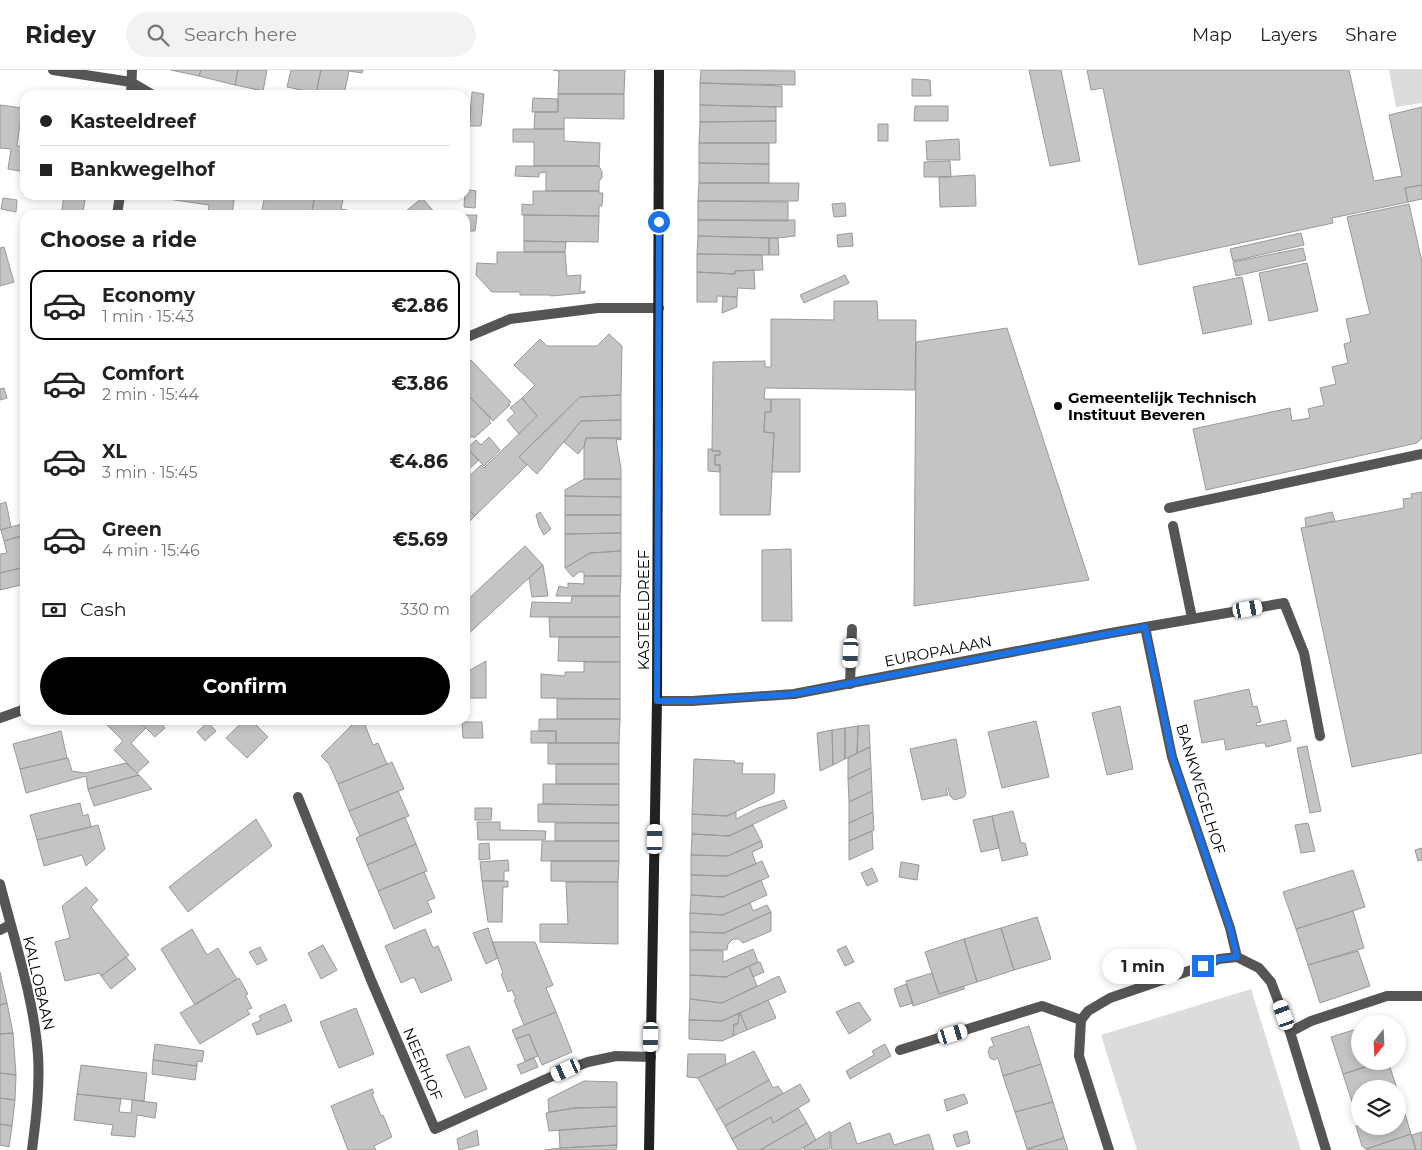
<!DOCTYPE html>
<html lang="en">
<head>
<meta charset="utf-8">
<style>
	:root { --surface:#fff; --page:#f2f2f2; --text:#222; --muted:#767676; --line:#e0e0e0; --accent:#000 }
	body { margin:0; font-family:Montserrat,sans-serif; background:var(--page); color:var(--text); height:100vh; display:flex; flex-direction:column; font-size:19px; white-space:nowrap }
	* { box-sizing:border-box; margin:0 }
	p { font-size:16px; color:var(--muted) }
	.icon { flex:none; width:28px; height:28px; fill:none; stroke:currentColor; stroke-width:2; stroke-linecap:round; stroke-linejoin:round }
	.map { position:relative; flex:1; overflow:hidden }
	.sheet { position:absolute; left:20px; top:140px; width:450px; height:515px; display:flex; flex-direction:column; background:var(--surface); border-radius:15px; box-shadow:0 2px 8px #0003 }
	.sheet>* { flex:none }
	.guide { position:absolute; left:20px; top:20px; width:450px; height:110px; border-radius:15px; box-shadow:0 2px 8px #0003; display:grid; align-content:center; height:110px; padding:0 20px; background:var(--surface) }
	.needle { width:32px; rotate:198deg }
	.tools { position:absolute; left:1351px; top:945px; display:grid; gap:10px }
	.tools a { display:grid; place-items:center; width:55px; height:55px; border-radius:50%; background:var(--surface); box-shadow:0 2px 8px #0003; font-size:25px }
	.end { position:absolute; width:22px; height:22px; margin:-11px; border:6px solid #1a73e8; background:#fff; box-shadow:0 0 0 2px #fff }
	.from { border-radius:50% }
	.bubble { position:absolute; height:35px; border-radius:18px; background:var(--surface); box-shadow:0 2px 8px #0003; font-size:16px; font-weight:700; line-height:35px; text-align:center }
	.car { position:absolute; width:15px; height:30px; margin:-15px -8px; border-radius:6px; box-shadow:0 0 4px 1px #0007; background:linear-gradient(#fff 24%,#345 0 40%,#fff 0 76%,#345 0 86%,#fff 0) }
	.guide b { display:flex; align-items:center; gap:18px; height:48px; font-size:19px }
	.guide b+b { border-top:1px solid var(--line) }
	.guide i { width:12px; height:12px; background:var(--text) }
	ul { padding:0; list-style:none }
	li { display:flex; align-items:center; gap:15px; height:70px; margin:0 10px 8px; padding:0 10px; border:2px solid transparent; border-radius:15px }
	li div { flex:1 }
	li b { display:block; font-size:19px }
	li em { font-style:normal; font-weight:700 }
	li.on { border-color:var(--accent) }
	li>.icon { width:45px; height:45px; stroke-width:1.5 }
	h2 { padding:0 20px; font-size:22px; line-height:60px }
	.pay { display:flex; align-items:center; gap:12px; height:55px; padding:0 20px; font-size:19px }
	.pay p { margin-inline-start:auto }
	.action { display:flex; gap:10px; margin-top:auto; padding:10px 20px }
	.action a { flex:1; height:58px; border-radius:30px; background:var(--accent); color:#fff; font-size:20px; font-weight:700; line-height:58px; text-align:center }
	header { display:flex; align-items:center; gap:30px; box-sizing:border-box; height:70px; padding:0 25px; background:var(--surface); border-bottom:1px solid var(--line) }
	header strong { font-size:24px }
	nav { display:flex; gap:28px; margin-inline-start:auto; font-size:18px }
	.search { width:350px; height:45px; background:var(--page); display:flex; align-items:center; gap:12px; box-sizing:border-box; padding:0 18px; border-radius:28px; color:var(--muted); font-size:19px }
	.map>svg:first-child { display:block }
	.green { fill:#dcdcdc }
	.building { fill:#c4c4c4; stroke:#999 }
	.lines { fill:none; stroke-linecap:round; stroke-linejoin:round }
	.lane { stroke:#555; stroke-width:10 }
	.street { stroke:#555; stroke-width:10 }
	.secondary { stroke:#222; stroke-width:10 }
	.route { stroke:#1a73e8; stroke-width:6 }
	.poi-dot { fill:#000; stroke:#fff; stroke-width:2 }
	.labels { text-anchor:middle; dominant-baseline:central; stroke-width:4; stroke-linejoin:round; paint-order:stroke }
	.poi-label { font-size:15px; font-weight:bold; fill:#000; stroke:#fff; text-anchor:start }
	.street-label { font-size:15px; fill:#000; stroke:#fff }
</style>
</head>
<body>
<header>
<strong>Ridey</strong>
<div class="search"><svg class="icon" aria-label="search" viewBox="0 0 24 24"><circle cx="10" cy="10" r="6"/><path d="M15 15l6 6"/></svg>Search here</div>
<nav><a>Map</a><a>Layers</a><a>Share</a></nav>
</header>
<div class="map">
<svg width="1422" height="1080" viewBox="0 0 1422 1080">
	<rect width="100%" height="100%" fill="#fff"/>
	<path class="green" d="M1389,0H1422V33L1396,37Z
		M1251,919L1301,1080H1137L1101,965Z"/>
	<path class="building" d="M171,0H201L199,6Z
		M201,0H238L235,15L199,6Z
		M238,0H267L263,21L235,15Z
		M291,0H321L316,23L287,17Z
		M321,0H363L362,3L349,1L344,25H327L316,23Z
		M553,0H625L624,24H558L559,1Z
		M701,0L795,1V15L700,13Z
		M1029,0H1061L1080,91L1050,96Z
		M1087,0H1349L1374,111L1402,106L1389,45L1422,37V115L1405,118L1408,132L1332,148L1333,153L1139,195L1103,18L1091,20Z
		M912,9L930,10L931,26H912Z
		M700,13L782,16V37L700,35Z
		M472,22L484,24L481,56H469Z
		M558,24H624V49L564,48V59H534L535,42H558Z
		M533,28L558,29V42H532Z
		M0,35L22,38L17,76L25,77V102L8,99L11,79L0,78Z
		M700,35L776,37V51L700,52Z
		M915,36H948V51H914Z
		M465,38H471L467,90H465Z
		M776,51V73H699L700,52Z
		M878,54H888V71H878Z
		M513,59H564V71L600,73L599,96H534V72H513Z
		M959,69L960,90H927L926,71Z
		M699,73H769V94L699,93Z
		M950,91L951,107H924V92Z
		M699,93L769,94V113H699Z
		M516,96H599L602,102V108L599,111V121H546V102L539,103V107L515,106Z
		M975,105L976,136L940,137L939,107Z
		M699,113H799L798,131H698Z
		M1422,115V129L1408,132L1405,118Z
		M465,119L476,121L475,138L464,137Z
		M533,121H599V123H603L602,136H599V146L522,145V134L533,135Z
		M162,125H211V127L234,130L232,145H208L209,135L161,128Z
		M265,125L285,128L286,125H315L312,141H314L313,145H261Z
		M315,125H344L341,139L361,143V145H313L314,141H312Z
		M64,126L85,130L83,142H85V145H61Z
		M3,128L17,130L16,142L1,139Z
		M422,128L437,145H410L406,141Z
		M698,131L788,132V151L698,150Z
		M845,133L846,146L834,147L832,134Z
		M1409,134L1422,192V368L1417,373L1206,420L1193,359L1290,338L1292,351L1310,348L1308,339L1324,335L1320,318L1336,314L1332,297L1348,293L1344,274L1351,272L1346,249L1370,244L1347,147Z
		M465,145H477L475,161H465Z
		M524,145L599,146L598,172L524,171Z
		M698,150H795V166L778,168L698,166Z
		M852,163L853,176L838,177L837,165Z
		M1301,163L1304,175L1233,191L1230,179Z
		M698,166L769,168V185L697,184Z
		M769,168H778L779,185H769Z
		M524,171L566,172L565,182H524Z
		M4,177L14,212L0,216V178Z
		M1303,178L1306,190L1236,206L1233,192Z
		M497,182H565L567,206L581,205L580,222L585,221V223L551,226V225H520V222H492L476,205L477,193L497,194Z
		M697,184L762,185L763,200L735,201V204L697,202Z
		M1307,193L1318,241L1269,251L1259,203Z
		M754,200L755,219L738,218L737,227L717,226V232H697V202L735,204V201Z
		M845,205L849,213L804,233L800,225Z
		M1242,207L1252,254L1203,264L1193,217Z
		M723,226L737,227V237L722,243Z
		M834,231H877L878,250H916L915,320L765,318L764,329H771V342H765L764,362L774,363L770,445H720V395H715V385H720V381H712L713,292L765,291V297H771V249L834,250Z
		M1007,258L1089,510L914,536L916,272Z
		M609,264L622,276L621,325L580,327L519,387L527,395L475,446L465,436V410L481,395L484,398L485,397L537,346L522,328L535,315L514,295L540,269L547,276H597Z
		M471,290L511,332L508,334L510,335L493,351L465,322V296Z
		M4,318L7,328L0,330V319Z
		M465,322L491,348L489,351L491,353L474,368L472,366L470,368L465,362Z
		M621,325V350L581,351L537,404L519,387L580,327Z
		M522,328L537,346L519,364L507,350L515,343L510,338Z
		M771,329H800V402H772L774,363L764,362L765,342H771Z
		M621,350V368H586L584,377L578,384L564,372L581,351Z
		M489,367L500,380L484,396L467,378L476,370L481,375Z
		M586,368H621V370L616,369L621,399V409H584V377Z
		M465,377L479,390L468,400L465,397Z
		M708,379H712V381H720V385H715V395H720V402L708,401Z
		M584,409H621V427L565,426V420Z
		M1422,422V683L1352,697L1301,458L1404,438L1403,429L1412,428L1411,424Z
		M565,426L621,427V445H565Z
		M6,432L11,457L0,460V434Z
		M465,436L475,446L465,456Z
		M540,442L551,459L544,465L539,456L536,445Z
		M1332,442L1335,451L1306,457L1305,448Z
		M565,445H621V463L565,464Z
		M25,453V465L4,471L1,460Z
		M621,463V481L590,483L565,498V464Z
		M25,465V497L0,503V484L7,483L4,471Z
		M525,476L543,495L465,567V532Z
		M791,479L792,551H762V480Z
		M621,481V506H584V502H579L573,507L565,498L590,483Z
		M543,495L548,526L532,527L529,508Z
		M25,497V514L23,511L20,512L21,515L0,520V503Z
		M584,506H621L620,526H556L559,516L568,518V513L584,514Z
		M572,526H620V547H530L532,532L571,533Z
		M549,547H620V567H550Z
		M559,567H620V592L558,591Z
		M486,591V628H465V603Z
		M584,592H620V629L541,628V604L565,606V602H584Z
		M1249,619L1253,637L1257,636L1261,652L1256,653L1257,656L1286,650L1291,671L1266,677L1265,673H1261L1226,680L1224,669L1202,673L1194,631Z
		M557,629H620V649H557Z
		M1120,636L1133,699L1107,705L1092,643Z
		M539,649H620L619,673H556V661H539Z
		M102,650H138L146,658L131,673L149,692L137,703L114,680L123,671Z
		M138,650H158L165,658L155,667Z
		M244,650H251L268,667L247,688L226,668Z
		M357,650H363L373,675L378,673L387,694L338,714L329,694L321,686Z
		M1036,651L1049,707L1002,718L988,662Z
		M208,652L216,661L205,671L197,662Z
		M462,652H482L483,668H463Z
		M869,655L870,677L857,683L858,656Z
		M858,656L857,683L845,689V658Z
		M845,658V689L833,695L832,660Z
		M832,660L833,695L820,701L817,663Z
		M61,661L67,688L20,699L13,674Z
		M531,661H556V673H531Z
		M956,669L966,723L964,727L954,730L950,726L948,718L946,719L948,725L922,730L910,679Z
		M548,673H619V694H548Z
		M1307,676L1321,741L1310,743L1297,678Z
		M870,677L871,698L848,709V688Z
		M68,688L72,701L85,703L126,693L139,705L88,719L86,706L26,723L20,699Z
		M694,689L735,691L734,693H743L742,704H775L774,723L727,746L692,744Z
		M392,692L404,719L349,741L338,714Z
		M556,694H619V714H556Z
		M871,698L872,721L849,732L848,709Z
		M139,705L152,719L94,736L88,719Z
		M543,714H619V735L543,734Z
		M398,721L409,746L360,766L349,741Z
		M872,721L873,742L849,753V732Z
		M784,730L787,738L729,766L692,764V744L727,746L736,742V749L758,738Z
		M80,733L83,746L88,744L91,757L37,770L30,745Z
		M538,734L619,735V753L538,752Z
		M475,738H492L491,750H475Z
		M1013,741L1021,773H1025L1028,785L1002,791L992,746Z
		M873,742L874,760L849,771V753Z
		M992,746L999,778L981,782L973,750Z
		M405,747L416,774L367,795L356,768Z
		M256,749L272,776L188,842L169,817Z
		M477,752H500V760L546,761L545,770H478Z
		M555,753H619V771H555Z
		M1308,753L1315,781L1301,783L1295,755Z
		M98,755L105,779L86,796L82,785L44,796L37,770Z
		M753,755L761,771L728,786L691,785L692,764L729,766Z
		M872,761L873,779L849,790V771Z
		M542,771H619V791H541Z
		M761,771L763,777L752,782L756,794L727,806L691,805V785L728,786Z
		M489,773L490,789L479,790V774Z
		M416,774L427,801L378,821L367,795Z
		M1422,778V790L1418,791L1415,780Z
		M508,790L509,801H504V811H482L480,792Z
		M551,791H619L618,812L551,811Z
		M762,791L769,807L723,827L691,825V805L727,806Z
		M901,792L919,795L917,810L899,807Z
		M872,798L878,811L867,816L861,803Z
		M1353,800L1365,837L1296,859L1283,822Z
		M424,802L435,828L427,831L432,842L394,859L378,821Z
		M761,810L767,825L723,845L690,843L691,825L723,827Z
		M482,811H508V817H503L502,852H488Z
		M566,812H618V874L540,872V854H568Z
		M86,817L98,830L91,837L129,885L101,906L100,903L65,911L55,872L70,868L62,836Z
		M750,833L753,841L767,835L771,842L724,863L690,862V843L723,845Z
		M1353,841L1364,878L1308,895L1296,859Z
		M771,842V861L743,873L739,869H733L728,874L727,880H690V862L724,863Z
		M1037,847L1051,889L1014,900L1001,858Z
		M488,858L498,888L486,894L473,863Z
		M1001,858L1014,900L977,912L964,869Z
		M192,859L207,885L218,878L237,909L195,935L161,879Z
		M425,859L433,878L438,876L452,910L421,923L414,907L401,913L385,876Z
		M964,869L977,912L939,924L925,882Z
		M492,872H535L553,915L546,918L556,942L524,955L514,930L516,929L512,920L508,922L501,904L503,903Z
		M323,875L337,900L321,909L308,883Z
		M846,876L854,892L845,896L837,880Z
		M260,877L267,890L257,895L249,882Z
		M753,879L758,892L726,907L690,905V880L723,881V892Z
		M1358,881L1370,916L1320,933L1308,895Z
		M126,887L136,899L111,919L101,906Z
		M760,892L764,902L753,907L749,896Z
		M749,896L757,916L722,933L690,929V905L726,907Z
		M0,902L7,933L0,935Z
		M932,903L939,924L964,916V919L913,936L906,911Z
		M779,906L786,922L722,951L689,950L690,929L722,933Z
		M239,908L248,924L245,925L252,938L247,940L250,944L200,974L180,943Z
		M906,914L913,933L900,937L894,919Z
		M768,930L776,948L747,960L740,943Z
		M859,932L871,950L849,964L836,942Z
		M7,933L13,963L0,964V935Z
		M285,934L292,951L257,965L252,954L261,950L259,946Z
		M356,938L374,984L339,998L320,952Z
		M556,942L572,982L542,995L529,964L516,969L512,960Z
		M739,943H740L747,960L733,966L734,954H738Z
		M739,943L738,954H734L733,966L722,971L689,969V950L722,951Z
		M1029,956L1041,994L1003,1006L998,988L994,990L990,988L988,981L990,977L994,976L991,968Z
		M1360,958V991H1384L1343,1004L1331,967Z
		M13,963L16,1005L0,1003V964Z
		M529,964L538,986L525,991L516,969Z
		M155,974L204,981L202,992L197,991V996L153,990Z
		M885,974L891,986L850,1009L846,1001L874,985L872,981Z
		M469,976L487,1019L465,1028L446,985Z
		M754,981L769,1010L716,1040L698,1008Z
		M688,984H725L726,994L698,1008L687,1007Z
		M534,988L538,997L521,1004L517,995Z
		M153,990L197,996L195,1010L152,1004Z
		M1384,991H1388L1397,1019H1360V1039L1355,1041L1343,1004Z
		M1041,994L1053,1032L1015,1042L1003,1006Z
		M81,995L147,1003L144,1031L77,1024Z
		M0,1003L16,1005L15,1030L0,1028Z
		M769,1010L773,1018L778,1016L783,1023L725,1056L716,1040Z
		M584,1011L617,1012V1037L575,1038L549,1042L548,1029Z
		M800,1014L810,1031L773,1053L771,1047L732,1069L725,1056Z
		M372,1019L374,1023L372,1024L381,1046L383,1045L392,1067L374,1076L376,1080H348L331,1036Z
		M77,1024L121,1029L119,1042L131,1043L132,1030L157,1033L155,1048L137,1045L135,1067L111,1065L113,1055L74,1050Z
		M964,1024L968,1033L947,1041L944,1030Z
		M1398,1027H1400L1411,1064L1366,1079L1362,1076L1356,1056H1360L1355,1041L1360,1039V1056H1398Z
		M0,1028L15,1030L12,1056L0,1054Z
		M1053,1032L1064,1068L1027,1079L1015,1042Z
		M617,1037V1056L549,1061L546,1043L575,1038Z
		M798,1038L807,1053L760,1080H738L732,1069L771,1047L773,1053Z
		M850,1052L857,1074L890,1063L894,1075L929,1064L934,1080H832L831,1076V1063Z
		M807,1053L816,1070L803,1078L799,1080H760Z
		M0,1054L12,1056L9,1077L0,1075Z
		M617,1056V1075L560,1078L559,1060Z
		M477,1060L479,1075L459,1080L457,1069Z
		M830,1061V1079L805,1080L803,1078Z
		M967,1061L970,1073L957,1077L953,1065Z
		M1422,1062V1080H1416L1412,1065Z
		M1411,1064L1416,1080H1367L1366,1079Z
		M1064,1068L1068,1080H1027V1079Z
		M617,1075L616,1080H545L560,1078Z"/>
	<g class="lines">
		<path class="lane" d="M1169,438L1422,384
			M850,614L852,559"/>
		<path class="street" d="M53,0L131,12L153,25
			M131,25L132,0
			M117,145L120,125
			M465,268L510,249L598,238H659
			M1173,456L1192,548
			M1145,557L1172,687L1230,858L1237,887
			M657,631H692L794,624L1111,563L1284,533L1304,583L1320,666
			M0,648L25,639
			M298,727L371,910L435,1059L566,1000L588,992L616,986L651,987
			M0,814C14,869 34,929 38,985C40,1017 36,1049 32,1080
			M0,860L10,855
			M1290,962L1311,951L1387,926H1422
			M900,980L1042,936L1081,950
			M1109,1080L1079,986L1081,950L1088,941L1110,928L1203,896L1219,889L1237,887L1259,898L1271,912L1290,962L1326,1080"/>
		<path class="secondary" d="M649,1080L657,631L659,0"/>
	</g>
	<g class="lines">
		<path class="route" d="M659,152L657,631H692L794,624L1145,557L1172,686L1230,858L1237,887L1219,889L1203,896"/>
	</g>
	<circle class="poi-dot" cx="1058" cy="336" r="5"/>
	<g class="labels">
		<g class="poi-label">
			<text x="1068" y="327">Gemeentelijk Technisch<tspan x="1068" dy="17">Instituut Beveren</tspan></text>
		</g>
		<g class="street-label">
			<text transform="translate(643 540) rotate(-90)">KASTEELDREEF</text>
			<text transform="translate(938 581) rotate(-11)">EUROPALAAN</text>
			<text transform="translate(1201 719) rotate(73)">BANKWEGELHOF</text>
			<text transform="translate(39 913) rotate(77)">KALLOBAAN</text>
			<text transform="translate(423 994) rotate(67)">NEERHOF</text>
		</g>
	</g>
</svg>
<div class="tools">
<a><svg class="needle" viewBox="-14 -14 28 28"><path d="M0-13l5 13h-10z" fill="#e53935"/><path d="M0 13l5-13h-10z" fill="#767676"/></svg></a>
<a><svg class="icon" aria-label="layers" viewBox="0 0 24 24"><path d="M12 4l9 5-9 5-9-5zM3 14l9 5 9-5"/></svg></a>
</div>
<i class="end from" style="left:659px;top:152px"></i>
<i class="end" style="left:1203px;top:896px"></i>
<div class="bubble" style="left:1102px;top:879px;width:82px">1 min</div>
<i class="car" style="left:1248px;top:539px;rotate:80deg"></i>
<i class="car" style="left:851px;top:583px;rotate:183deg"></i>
<i class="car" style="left:655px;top:769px;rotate:1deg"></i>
<i class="car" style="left:1284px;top:945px;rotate:341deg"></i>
<i class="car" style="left:953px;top:964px;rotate:73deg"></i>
<i class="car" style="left:651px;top:967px;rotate:181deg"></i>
<i class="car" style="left:566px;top:1000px;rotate:246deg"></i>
<div class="guide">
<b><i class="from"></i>Kasteeldreef</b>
<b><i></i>Bankwegelhof</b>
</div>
<section class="sheet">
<h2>Choose a ride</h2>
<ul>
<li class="on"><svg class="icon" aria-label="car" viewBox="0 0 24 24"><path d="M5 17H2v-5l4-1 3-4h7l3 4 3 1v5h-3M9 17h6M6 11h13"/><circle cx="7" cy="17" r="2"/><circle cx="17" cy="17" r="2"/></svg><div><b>Economy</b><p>1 min · 15:43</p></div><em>€2.86</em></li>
<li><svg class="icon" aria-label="car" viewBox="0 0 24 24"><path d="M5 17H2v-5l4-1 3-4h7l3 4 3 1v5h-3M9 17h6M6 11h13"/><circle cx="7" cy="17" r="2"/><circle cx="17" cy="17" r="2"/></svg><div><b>Comfort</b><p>2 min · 15:44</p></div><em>€3.86</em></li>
<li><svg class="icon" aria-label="car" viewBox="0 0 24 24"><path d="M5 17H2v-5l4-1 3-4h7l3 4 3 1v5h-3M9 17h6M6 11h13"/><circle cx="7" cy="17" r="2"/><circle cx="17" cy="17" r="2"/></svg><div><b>XL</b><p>3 min · 15:45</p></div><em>€4.86</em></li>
<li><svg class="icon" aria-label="car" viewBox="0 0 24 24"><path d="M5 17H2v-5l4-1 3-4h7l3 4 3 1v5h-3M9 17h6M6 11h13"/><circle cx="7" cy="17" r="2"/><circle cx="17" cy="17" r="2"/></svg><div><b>Green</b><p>4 min · 15:46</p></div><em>€5.69</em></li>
</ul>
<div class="pay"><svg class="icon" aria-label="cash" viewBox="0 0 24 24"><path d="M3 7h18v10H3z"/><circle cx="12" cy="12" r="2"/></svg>Cash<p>330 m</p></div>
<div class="action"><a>Confirm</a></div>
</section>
</div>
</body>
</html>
